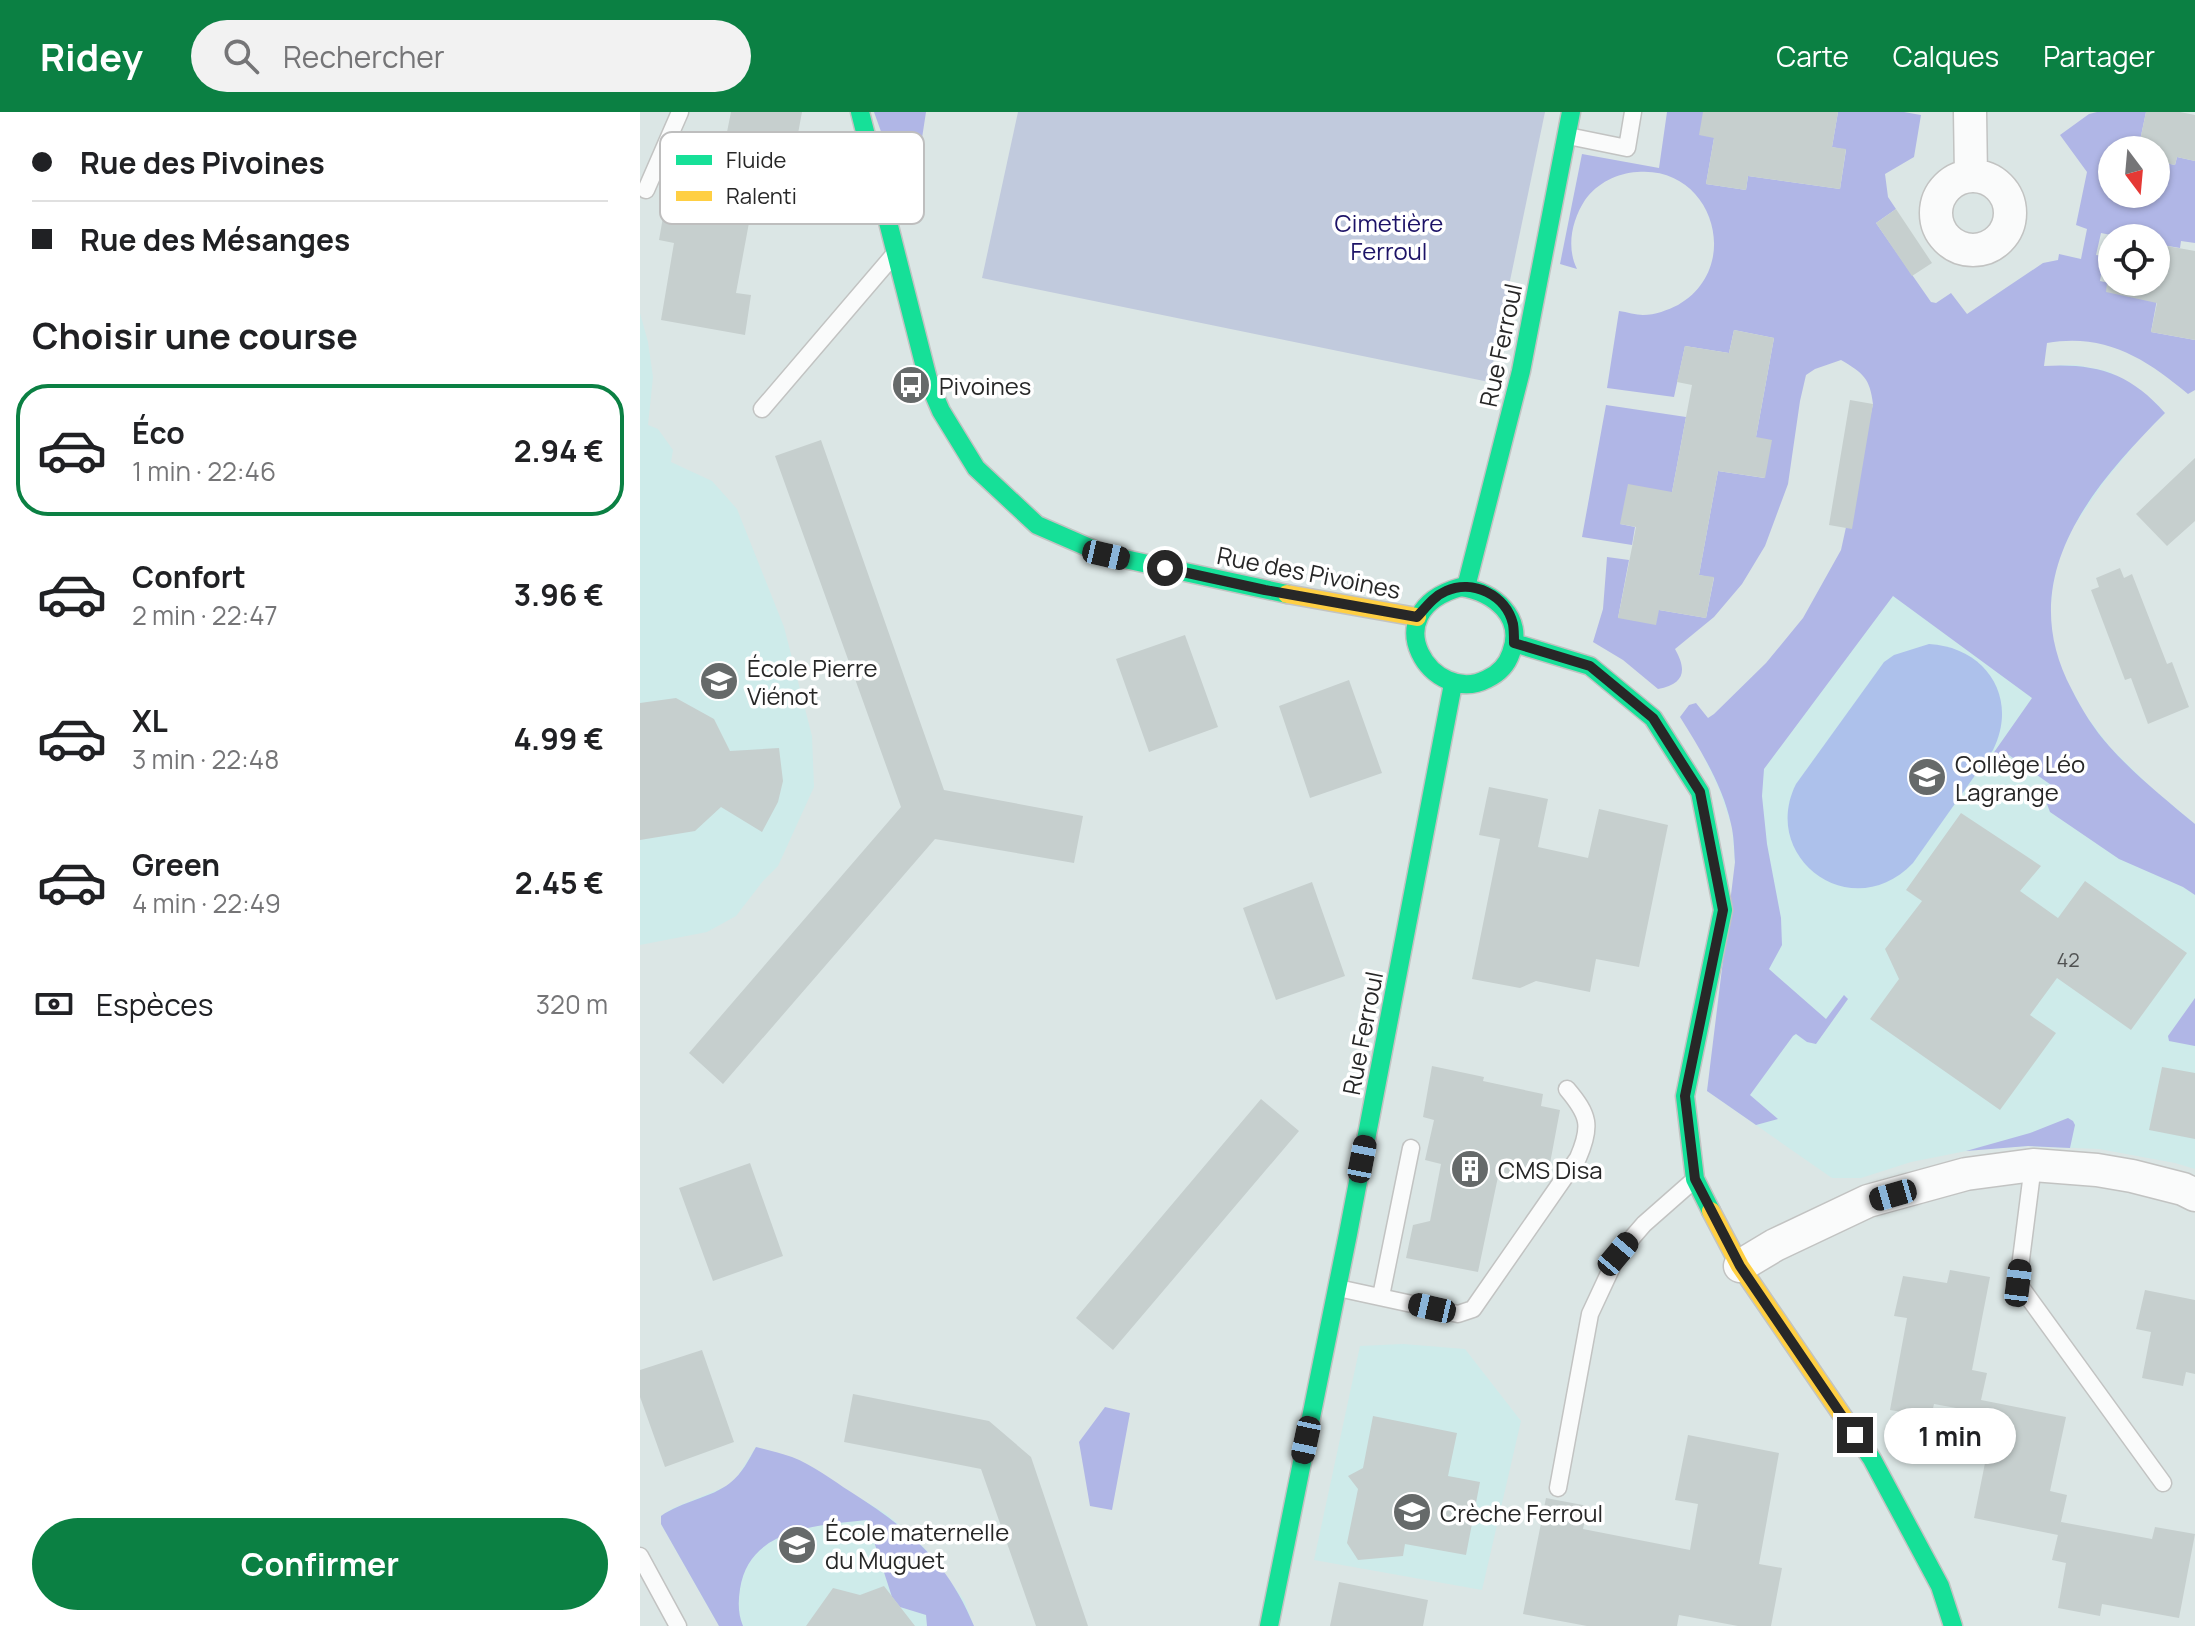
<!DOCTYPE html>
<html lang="fr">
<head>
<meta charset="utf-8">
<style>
	:root { --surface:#fff; --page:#f2f2f2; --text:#202124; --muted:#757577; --line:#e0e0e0; --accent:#0b8043 }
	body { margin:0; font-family:Manrope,sans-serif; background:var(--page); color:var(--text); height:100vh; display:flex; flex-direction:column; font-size:30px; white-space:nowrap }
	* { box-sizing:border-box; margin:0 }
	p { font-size:26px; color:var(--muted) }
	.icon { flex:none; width:44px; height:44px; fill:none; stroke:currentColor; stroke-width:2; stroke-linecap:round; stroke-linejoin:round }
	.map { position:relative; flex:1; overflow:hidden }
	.panel { display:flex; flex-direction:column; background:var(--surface); width:640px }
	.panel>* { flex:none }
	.banner { display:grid; align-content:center; height:176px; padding:0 32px; background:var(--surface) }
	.needle { width:52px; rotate:164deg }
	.tools { position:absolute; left:1458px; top:24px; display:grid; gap:16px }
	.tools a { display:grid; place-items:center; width:72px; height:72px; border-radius:50%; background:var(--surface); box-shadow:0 2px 6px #0004; font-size:40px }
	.end { position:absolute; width:36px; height:36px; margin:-18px; border:10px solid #272727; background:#fff; box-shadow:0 0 0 4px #fff }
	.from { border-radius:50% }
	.bubble { position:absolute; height:56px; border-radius:28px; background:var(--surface); box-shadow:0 2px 6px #0004; font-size:26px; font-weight:700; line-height:56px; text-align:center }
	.car { position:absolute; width:24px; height:48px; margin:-24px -12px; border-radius:10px; box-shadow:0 0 6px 2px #0007; background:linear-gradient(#222 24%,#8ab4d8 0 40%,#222 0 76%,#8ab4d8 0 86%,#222 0) }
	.banner b { display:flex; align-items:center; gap:28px; height:76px; font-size:30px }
	.banner b+b { border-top:2px solid var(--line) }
	.banner i { width:20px; height:20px; background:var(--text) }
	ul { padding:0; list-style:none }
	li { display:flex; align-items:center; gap:24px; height:132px; margin:0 16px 12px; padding:0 16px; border:4px solid transparent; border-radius:32px }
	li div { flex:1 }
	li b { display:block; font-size:30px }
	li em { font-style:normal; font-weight:700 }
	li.on { border-color:var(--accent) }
	li>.icon { width:72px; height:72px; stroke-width:1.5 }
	h2 { padding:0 32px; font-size:36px; line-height:96px }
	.pay { display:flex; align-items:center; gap:20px; height:88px; padding:0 32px; font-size:30px }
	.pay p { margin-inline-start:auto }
	.primary-button { display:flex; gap:16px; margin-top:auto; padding:16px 32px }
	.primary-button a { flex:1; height:92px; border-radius:48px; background:var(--accent); color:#fff; font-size:32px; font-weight:700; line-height:92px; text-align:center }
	header { display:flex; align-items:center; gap:48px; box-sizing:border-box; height:112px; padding:0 40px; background:var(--accent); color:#fff }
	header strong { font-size:38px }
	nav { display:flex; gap:44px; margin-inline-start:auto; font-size:28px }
	.search { width:560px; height:72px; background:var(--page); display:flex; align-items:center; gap:20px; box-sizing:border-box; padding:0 28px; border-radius:44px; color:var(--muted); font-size:30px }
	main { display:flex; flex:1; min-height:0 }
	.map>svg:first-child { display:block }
	.education { fill:#ceebea }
	.green { fill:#b0b6e6 }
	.cemetery { fill:#c1cadd }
	.pitch { fill:#adc1eb }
	.building { fill:#c6cfce }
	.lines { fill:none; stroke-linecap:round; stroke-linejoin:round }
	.lane-casing { stroke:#c2c3c2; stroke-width:19 }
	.street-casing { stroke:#c2c3c2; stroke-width:35 }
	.fast-casing { stroke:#c2c3c2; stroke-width:21 }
	.slow-casing { stroke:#c2c3c2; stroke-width:21 }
	.lane { stroke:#fafbfb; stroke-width:16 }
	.street { stroke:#fafbfb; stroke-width:32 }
	.fast { stroke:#16e098; stroke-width:18 }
	.slow { stroke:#ffcf43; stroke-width:18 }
	.route { stroke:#272727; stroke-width:10 }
	.labels { text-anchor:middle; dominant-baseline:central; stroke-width:7; stroke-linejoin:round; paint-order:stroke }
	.number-label { font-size:20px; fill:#505252 }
	.park-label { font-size:24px; fill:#1d1367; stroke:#fff }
	.street-label { font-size:24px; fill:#272727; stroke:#fff }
	.poi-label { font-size:24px; fill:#272727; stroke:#fff; text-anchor:start }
	.key { fill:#fff; stroke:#bebebe; stroke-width:2 }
	.key-label { font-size:22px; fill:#272727 }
</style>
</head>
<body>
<header>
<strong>Ridey</strong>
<div class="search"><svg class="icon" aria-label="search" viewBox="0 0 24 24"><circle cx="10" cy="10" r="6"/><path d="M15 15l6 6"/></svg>Rechercher</div>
<nav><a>Carte</a><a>Calques</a><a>Partager</a></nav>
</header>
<main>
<section class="panel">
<div class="banner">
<b><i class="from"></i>Rue des Pivoines</b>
<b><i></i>Rue des Mésanges</b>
</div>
<h2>Choisir une course</h2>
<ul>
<li class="on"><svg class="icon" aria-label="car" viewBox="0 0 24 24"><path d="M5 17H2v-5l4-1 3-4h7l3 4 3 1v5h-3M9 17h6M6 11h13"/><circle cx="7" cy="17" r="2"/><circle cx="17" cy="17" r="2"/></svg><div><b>Éco</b><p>1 min · 22:46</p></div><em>2.94 €</em></li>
<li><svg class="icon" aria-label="car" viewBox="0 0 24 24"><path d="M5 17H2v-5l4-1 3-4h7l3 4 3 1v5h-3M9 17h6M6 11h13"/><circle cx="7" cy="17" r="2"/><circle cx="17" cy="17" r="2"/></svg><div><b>Confort</b><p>2 min · 22:47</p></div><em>3.96 €</em></li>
<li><svg class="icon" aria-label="car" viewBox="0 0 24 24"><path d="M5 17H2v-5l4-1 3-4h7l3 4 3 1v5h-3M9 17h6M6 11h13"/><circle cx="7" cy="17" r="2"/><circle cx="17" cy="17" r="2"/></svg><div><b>XL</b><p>3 min · 22:48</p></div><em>4.99 €</em></li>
<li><svg class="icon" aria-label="car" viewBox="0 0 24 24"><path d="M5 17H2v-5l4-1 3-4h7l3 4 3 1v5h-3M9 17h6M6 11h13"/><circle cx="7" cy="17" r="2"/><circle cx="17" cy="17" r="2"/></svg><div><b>Green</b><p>4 min · 22:49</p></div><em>2.45 €</em></li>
</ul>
<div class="pay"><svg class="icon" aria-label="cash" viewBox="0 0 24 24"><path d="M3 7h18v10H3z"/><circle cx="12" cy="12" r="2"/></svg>Espèces<p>320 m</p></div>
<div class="primary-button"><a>Confirmer</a></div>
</section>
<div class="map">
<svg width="1555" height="1514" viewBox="0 0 1555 1514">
	<rect width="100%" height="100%" fill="#dbe6e5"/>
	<path class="education" d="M0,201L8,230L13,265L8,313L18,317L33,338L31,350L72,369L97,397L144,515L172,624L174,675L138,754L123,769L96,804L67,820L0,833Z
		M1420,253H1437L1468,259L1494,274L1516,291L1525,301L1502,324L1464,370L1434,414L1418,448L1412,478L1410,508L1414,537L1418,552L1445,602L1470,635L1512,676L1555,712V1057L1535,1051L1459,1037L1388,1034L1326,1039L1271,1050L1221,1066H1192L1067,979L1098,794L1092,715L1079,677L1058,633Z
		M763,1232L825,1237L881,1309L842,1478L674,1448L720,1234Z
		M116,1335L153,1346L245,1401L271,1422L292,1444L324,1488L334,1514H79L21,1412V1404L31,1397L87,1374L97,1365Z"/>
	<path class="green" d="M234,0H286L276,65L259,70Z
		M1027,0H1063L1074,26L1066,72L1106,78L1108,64L1200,77L1206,38L1192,35L1198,0H1264L1281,3L1274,45L1245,62L1248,85L1256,97L1236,111L1291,190L1296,191L1311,181L1327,202L1403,151L1418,148L1419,142L1441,147L1447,117L1436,113L1447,60L1420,23L1449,2L1457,0H1506L1498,38H1472V82H1516V49L1535,53L1537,45L1555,49V131L1541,129L1540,136L1516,132V126H1486L1461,121L1456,143L1464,144L1460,169L1518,182L1511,220L1555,228V278L1548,282C1505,246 1465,221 1407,231L1404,254C1456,251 1490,261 1525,301C1449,377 1373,468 1432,578C1442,598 1454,617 1469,634C1495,663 1525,687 1555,712V783L1543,775L1479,747L1410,700L1407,692L1414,675L1366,641L1349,663L1345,660L1343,656L1392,586L1253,484L1124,657L1122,684L1127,732L1141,806L1142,833L1129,857L1186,907L1204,883L1208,887L1176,932L1167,930L1156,922L1153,924L1110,983L1138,1007L1116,1013L1067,979L1095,750C1094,737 1094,724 1091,712C1083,674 1060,637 1040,605L1049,593L1056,591L1068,606L1074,602L1126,551L1163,506L1201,438L1233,292C1230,266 1223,261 1201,248L1175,257L1166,263L1160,289L1148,372L1125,434L1102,472L1074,505L1035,537C1047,558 1045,572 1018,577L983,548L953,530L963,497L967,445L989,448L978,506L1019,498L1066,506L1074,466L1059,463L1078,359L1124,366L1116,325L1134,226L1094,218L1089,241L1045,234L1034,285L967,276L979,199C987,200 996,203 1003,203C1015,203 1028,198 1038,193C1104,155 1073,53 997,60C978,61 957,71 945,88C932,108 926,135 937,157L920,152L942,42L1019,56Z
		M966,293L1046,305L1032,380L980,412L995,415L992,433L942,425Z
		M1555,886V934L1529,929L1528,924Z
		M1428,1006L1433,1009L1435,1013L1430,1036L1388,1034L1326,1039L1390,1021Z
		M465,1295L490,1301L472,1398L450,1394L439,1330Z
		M116,1335C128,1338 141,1341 152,1345C173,1353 192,1368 211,1380C268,1416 308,1450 334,1514H287L286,1503L260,1495L252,1485L227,1408C178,1413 109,1416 100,1477C98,1490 98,1502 103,1514H79L21,1412V1404C42,1389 71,1386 90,1371C102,1362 109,1347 116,1335Z"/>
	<path class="cemetery" d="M378,0H905L849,270L342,166Z"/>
	<path class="pitch" d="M1289,532C1346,535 1379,586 1353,638L1273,751C1212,815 1119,746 1156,672L1244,550L1254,543Z"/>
	<path class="building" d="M91,0H162L152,54L168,57L161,98L113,89L96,181L111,183L105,223L21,208L34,131L19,128L26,88L72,95Z
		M1063,0H1198L1192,35L1206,37L1200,77L1108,64L1106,78L1066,72L1074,26L1059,23Z
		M1506,0H1540L1555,3V49L1537,45L1535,53L1516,49V38H1498Z
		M1256,97L1292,151L1272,164L1236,111Z
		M1516,132L1555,139V228L1511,220L1517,191L1466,180L1467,170H1516Z
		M1094,218L1134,226L1116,325L1132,328L1125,366L1078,359L1059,463L1074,465L1066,506L1019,498L1016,513L978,506L996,415L980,412L988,372L1032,380L1052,273L1037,270L1045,234L1089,241Z
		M1210,288L1233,292L1212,417L1189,413Z
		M181,328L304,678L443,704L434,751L295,727L83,972L49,941L261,695L135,344Z
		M1555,346V409L1527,434L1496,402Z
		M1480,456L1484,466L1492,462L1527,552L1532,550L1549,595L1508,612L1491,566L1485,568L1451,478L1459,475L1456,466Z
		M545,523L578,615L509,640L476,547Z
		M709,568L742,661L670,686L639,594Z
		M36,586L74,607L90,639L139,636L143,669L138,690L122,720L81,695L55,719L0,728V591Z
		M849,675L908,687L898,735L948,746L959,697L1028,713L999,855L956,847L950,880L896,869L880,876L832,867L860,727L839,723Z
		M1321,701L1401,754L1380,779L1418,806L1445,769L1547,841L1491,918L1417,866L1390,903L1416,921L1360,998L1230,907L1259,867L1245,837L1282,789L1266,778Z
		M672,770L705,864L636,888L603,796Z
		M792,954L844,965L843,969L903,982L901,994L920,998L908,1062L895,1059L893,1067L859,1060L838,1160L766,1146L773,1113L790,1109L801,1052L785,1048L794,1008L783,1005Z
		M1522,955L1555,961V1027L1509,1018Z
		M621,987L659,1019L473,1238L436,1206Z
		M110,1051L143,1144L73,1169L39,1076Z
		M1310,1158L1350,1165L1332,1258L1347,1261L1341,1288L1426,1305L1410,1379L1427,1383L1418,1423L1334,1406L1349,1331L1333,1326L1338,1300L1294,1292L1291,1305L1250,1298L1267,1206L1254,1204L1263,1164L1307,1171Z
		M1505,1178L1555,1188V1262L1546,1260L1543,1274L1502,1266L1511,1220L1496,1217Z
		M62,1238L94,1330L25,1355L0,1285V1258Z
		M213,1282L349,1309L391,1345L448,1514H396L341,1357L204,1330Z
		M733,1304L817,1321L808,1364L840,1370L826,1443L765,1432L763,1444L718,1448L707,1431L718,1377L708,1364L723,1356Z
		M1048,1323L1139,1341L1119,1452L1142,1456L1131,1514H1098L1039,1503L1037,1514H947L883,1502L906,1386L948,1394L943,1417L1050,1438L1058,1392L1035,1388Z
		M1421,1410L1512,1427L1515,1415L1555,1422L1539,1506L1462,1492L1460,1504L1418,1496L1426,1451L1412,1448Z
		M699,1470L788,1488L783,1514H690Z
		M244,1474L275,1514H166L193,1476L220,1483Z"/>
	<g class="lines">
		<defs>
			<path id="lane" d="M928,24L987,36L993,0
				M6,78L40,0
				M122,297L252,145
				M1393,1053L1378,1171L1523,1371
				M698,1176L818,1202L833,1197L938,1046C952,1014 949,1003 927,977
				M741,1184L771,1036
				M918,1376L950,1202L978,1142L1004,1112L1054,1068
				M0,1444L38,1514"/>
			<path id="street" d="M1330,0L1331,64
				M1296 101a37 37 0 1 1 74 0a37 37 0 1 1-74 0Z
				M1100,1154L1135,1133L1228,1089L1326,1062L1393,1053L1457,1058L1492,1064L1543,1077L1555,1083"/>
			<path id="fast" d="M220,0L289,271L301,299L336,356L397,413L466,443L647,482
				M821,475C854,480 885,505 871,541C867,553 858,562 847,567C793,595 731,500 821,475Z
				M826,475L881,259L931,0
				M874,531L950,554L1013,606L1060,680L1083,798L1045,984L1055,1067L1071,1099
				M1219,1328L1232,1347L1300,1474L1313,1514
				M629,1514L708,1122L813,572"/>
			<path id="slow" d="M647,482L777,505
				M1071,1099L1100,1154L1219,1328"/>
		</defs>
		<use href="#lane" class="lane-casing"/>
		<use href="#street" class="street-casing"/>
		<use href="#fast" class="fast-casing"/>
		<use href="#slow" class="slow-casing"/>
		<use href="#lane" class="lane"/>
		<use href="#street" class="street"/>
		<use href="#fast" class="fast"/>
		<use href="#slow" class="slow"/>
	</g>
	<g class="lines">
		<path class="route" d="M525,456L625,478L777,505C786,495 794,484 806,479C833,467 866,483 873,512C874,518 874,525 874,531L950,554L1013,606L1060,680L1083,798L1045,984L1055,1067L1100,1154L1215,1323"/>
	</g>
	<defs>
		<symbol id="bus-disc" viewBox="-11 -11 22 22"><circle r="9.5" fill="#666a6a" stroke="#fff"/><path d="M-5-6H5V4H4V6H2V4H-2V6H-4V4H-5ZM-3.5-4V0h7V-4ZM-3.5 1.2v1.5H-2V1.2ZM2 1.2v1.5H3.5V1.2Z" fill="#fff"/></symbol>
		<symbol id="school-disc" viewBox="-11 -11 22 22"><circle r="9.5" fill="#666a6a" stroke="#fff"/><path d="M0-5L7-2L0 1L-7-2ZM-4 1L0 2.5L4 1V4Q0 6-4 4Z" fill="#fff"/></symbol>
		<symbol id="building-disc" viewBox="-11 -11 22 22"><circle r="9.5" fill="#666a6a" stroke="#fff"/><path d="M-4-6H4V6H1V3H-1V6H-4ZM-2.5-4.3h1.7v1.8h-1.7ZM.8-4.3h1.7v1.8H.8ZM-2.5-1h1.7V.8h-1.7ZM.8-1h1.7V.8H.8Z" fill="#fff"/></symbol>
	</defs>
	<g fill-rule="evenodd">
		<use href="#bus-disc" x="249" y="251" width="44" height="44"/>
		<use href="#school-disc" x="57" y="547" width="44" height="44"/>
		<use href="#school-disc" x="1265" y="643" width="44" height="44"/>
		<use href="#building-disc" x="808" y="1035" width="44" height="44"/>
		<use href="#school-disc" x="750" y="1378" width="44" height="44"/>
		<use href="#school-disc" x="135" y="1411" width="44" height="44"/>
	</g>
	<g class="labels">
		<g class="number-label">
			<text x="1428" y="847">42</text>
		</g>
		<g class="park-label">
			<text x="749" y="110">Cimetière<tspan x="749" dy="28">Ferroul</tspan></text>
		</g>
		<g class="street-label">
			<text transform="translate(860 233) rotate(-78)">Rue Ferroul</text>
			<text transform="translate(669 460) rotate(11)">Rue des Pivoines</text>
			<text transform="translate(722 921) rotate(-79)">Rue Ferroul</text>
		</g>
		<g class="poi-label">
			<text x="299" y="273">Pivoines</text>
			<text x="107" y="555">École Pierre<tspan x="107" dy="28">Viénot</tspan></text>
			<text x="1315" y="651">Collège Léo<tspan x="1315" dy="28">Lagrange</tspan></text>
			<text x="858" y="1057">CMS Disa</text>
			<text x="800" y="1400">Crèche Ferroul</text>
			<text x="185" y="1419">École maternelle<tspan x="185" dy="28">du Muguet</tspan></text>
		</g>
	</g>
	<rect x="20" y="20" width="264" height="92" rx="12" class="key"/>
	<rect x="36" y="43" width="36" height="10" fill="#16e098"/>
	<rect x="36" y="79" width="36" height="10" fill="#ffcf43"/>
	<g class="key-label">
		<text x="86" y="56">Fluide</text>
		<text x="86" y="92">Ralenti</text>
	</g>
</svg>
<div class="tools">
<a><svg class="needle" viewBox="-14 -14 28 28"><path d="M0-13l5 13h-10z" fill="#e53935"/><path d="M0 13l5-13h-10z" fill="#757577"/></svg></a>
<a><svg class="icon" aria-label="locate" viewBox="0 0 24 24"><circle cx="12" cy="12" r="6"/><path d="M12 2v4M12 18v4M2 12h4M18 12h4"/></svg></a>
</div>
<i class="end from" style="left:525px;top:456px"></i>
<i class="end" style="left:1215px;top:1323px"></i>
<div class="bubble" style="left:1244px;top:1296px;width:132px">1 min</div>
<i class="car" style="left:466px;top:443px;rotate:103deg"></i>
<i class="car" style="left:722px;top:1047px;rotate:11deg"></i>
<i class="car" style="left:1253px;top:1083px;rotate:254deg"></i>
<i class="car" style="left:978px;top:1142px;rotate:40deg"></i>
<i class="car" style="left:1378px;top:1171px;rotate:7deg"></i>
<i class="car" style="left:792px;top:1196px;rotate:283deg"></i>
<i class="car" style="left:666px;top:1328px;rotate:192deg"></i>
</div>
</main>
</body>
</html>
